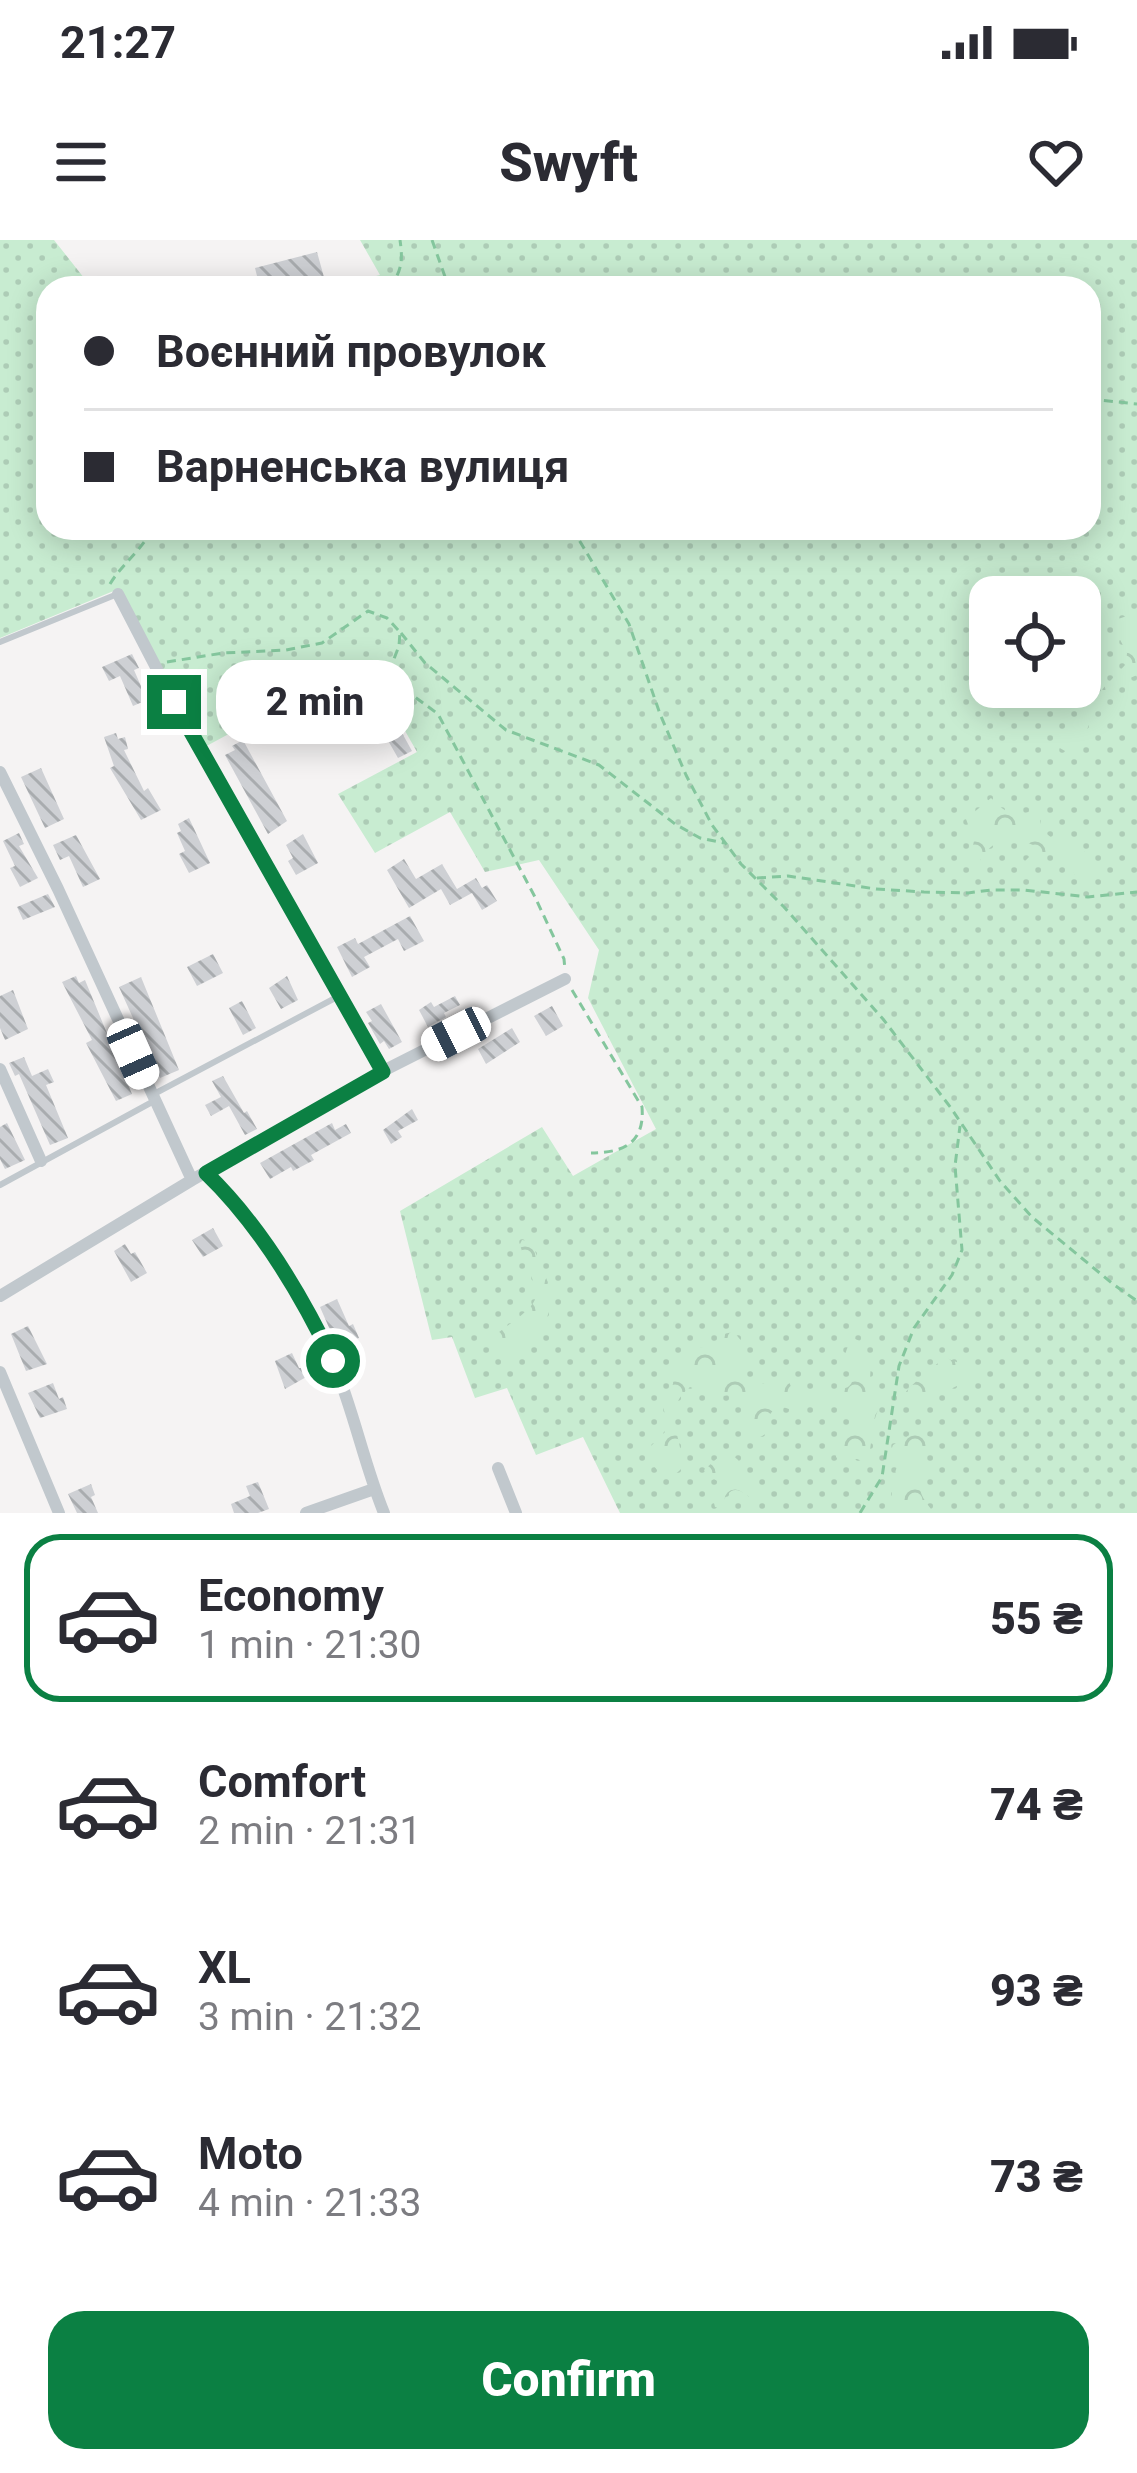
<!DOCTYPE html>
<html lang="en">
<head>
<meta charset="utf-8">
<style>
	:root { --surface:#fff; --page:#f2f2f3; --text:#2b2b33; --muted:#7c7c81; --line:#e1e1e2; --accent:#0b8043 }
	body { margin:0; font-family:Roboto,sans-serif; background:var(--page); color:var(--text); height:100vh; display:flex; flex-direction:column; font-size:45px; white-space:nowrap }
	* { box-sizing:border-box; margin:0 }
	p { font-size:39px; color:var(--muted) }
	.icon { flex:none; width:66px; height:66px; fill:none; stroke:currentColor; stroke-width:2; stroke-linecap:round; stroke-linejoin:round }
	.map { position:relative; height:1273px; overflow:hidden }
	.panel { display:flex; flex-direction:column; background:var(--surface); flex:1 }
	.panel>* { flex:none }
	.guide { position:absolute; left:36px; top:36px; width:1065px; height:264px; border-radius:36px; box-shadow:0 6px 30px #0003; display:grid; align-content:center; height:264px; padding:0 48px; background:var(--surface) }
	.buttons { position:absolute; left:969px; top:336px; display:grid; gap:24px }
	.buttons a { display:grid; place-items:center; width:132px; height:132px; border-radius:24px; background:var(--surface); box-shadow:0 6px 30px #0003; font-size:60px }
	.end { position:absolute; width:54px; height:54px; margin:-27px; border:15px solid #0b8043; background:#fff; box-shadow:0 0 0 6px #fff }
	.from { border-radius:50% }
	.bubble { position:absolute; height:84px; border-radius:36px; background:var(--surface); box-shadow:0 6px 30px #0003; font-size:39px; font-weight:800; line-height:84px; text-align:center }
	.car { position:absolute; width:36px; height:72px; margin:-36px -18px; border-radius:15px; box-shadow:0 0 9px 3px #0007; background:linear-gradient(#fff 24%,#345 0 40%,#fff 0 76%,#345 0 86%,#fff 0) }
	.guide b { display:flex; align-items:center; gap:42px; height:114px; font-size:45px }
	.guide b+b { border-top:3px solid var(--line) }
	.guide i { width:30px; height:30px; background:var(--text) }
	ul { padding:21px 0 0; list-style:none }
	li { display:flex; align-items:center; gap:36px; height:168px; margin:0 24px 18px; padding:0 24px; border:6px solid transparent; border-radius:36px }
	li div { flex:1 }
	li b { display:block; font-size:45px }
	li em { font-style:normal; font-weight:800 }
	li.selected { border-color:var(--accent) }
	li>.icon { width:108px; height:108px; stroke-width:1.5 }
	.button { display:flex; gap:24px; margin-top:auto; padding:24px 48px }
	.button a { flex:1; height:138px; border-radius:36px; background:var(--accent); color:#fff; font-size:48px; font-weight:800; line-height:138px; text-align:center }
	.status { display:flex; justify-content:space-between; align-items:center; height:84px; padding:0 60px; background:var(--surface); direction:ltr }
	.status svg { height:33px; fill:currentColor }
	header { display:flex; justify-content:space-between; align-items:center; height:156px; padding:0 48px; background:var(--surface); font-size:54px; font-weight:800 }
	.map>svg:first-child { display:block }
	.green { fill:url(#green-dots); fill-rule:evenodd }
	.forest { fill:url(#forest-crowns) }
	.building { fill:url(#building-back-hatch) }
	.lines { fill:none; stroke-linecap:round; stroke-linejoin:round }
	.path { stroke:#84c69d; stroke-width:3; stroke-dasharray:9 6; stroke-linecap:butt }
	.lane { stroke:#c1c8cd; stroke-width:6 }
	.street { stroke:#c1c8cd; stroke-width:12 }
	.route { stroke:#0b8043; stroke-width:15 }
</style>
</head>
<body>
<div class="status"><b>21:27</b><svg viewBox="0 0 49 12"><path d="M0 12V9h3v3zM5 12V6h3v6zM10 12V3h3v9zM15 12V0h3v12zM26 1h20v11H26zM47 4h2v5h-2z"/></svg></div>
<header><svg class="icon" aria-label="menu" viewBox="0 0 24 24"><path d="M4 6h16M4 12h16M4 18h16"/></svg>Swyft<svg class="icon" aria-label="heart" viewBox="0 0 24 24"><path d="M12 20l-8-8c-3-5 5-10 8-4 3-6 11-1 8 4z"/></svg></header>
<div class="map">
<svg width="1137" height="1273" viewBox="0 0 1137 1273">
	<defs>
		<pattern id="green-dots" width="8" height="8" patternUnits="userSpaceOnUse" patternTransform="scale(3)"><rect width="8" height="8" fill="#c8ecd1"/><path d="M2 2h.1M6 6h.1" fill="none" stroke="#adccb6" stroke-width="1.8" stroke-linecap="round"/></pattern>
		<pattern id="forest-crowns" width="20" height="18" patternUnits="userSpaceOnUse" patternTransform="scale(3)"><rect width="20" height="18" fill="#c8ecd1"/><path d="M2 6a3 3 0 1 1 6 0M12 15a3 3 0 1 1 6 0" fill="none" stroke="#adccb6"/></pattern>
		<pattern id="building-back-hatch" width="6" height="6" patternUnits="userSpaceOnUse" patternTransform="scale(3)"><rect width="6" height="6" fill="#ced0d4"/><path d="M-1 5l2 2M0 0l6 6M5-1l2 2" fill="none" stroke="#a9acaf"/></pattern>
	</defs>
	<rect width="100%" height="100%" fill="#f5f3f3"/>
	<path class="green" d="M0,0H54L92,48H48V288H1089V48H329L380,35L360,0H1137V1273H620L583,1197L536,1215L507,1148L475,1158L452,1097L432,1100L400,971L542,887L573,936L656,889L588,758L599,710L539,620L485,632L450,572L375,613L338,554L417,512L365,420L201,509L116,350L0,398ZM990,357H1080V447H990Z"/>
	<path class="forest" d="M1127,376L1137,380V435C1125,440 1111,445 1103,456C1088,475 1091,501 1065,511L1058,507L1057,497L1076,486L1096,456L1126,424L1127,413L1116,392L1118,379Z
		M991,558C1008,575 1011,576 1035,571L1039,574L1042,590L1053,599L1075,598L1090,620L1093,650H1084L1064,616L1044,614L1030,628L1022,624L1035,611L1033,605C1011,595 989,600 979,623L972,625L970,619L974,601L966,579Z
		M522,1000L529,1001L532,1004L554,1057L541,1095L514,1117L493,1103V1097C503,1087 537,1069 536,1054C536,1044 523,1018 520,1004Z
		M734,1092L743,1103L741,1126L743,1137C757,1141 770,1150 783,1138L788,1139L793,1152C800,1153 844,1150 848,1147C851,1145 852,1142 853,1139C844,1126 841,1109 855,1099L860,1101L871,1118L870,1141L881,1151L884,1160C869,1180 874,1202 867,1223L857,1219L840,1221L836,1217V1200C839,1196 844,1195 848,1191C858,1177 841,1167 831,1161L812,1163L795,1171L777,1165L768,1177L769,1191C758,1202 743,1199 737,1184L749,1167L747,1162L735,1154L715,1157L690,1147C659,1172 684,1198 682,1228C664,1248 651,1227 649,1208L665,1192L666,1179L663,1166L673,1144L675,1121L689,1108L703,1107L714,1103L723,1094Z
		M946,1118L972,1128L969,1140L920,1164L911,1163L906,1152C909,1147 940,1120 946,1118Z
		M915,1192L934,1198C926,1209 927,1215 924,1226C918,1251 917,1251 934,1273H904L892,1263V1241L898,1224L890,1213L893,1205Z
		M722,1214C742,1218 739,1220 744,1237L766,1248V1258L756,1263C738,1246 730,1244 720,1268L715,1267L714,1263L722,1249L721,1243L714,1239L709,1241L704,1230Z"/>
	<path class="building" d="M317,12L327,48H260L255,28Z
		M132,414L139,428L134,430L147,460L133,466L120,436L109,441L102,427Z
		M370,435L392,474L396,472L401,479L396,482L412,511L398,518L382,490L376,494L350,445Z
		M116,493L118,499L125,497L128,509L124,510L144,551L148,548L161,570L141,580L110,528L114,526L104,497Z
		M243,500L287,581L268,594L225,515L235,510L232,506Z
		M41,528L64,579L45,588L21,537Z
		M189,578L210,623L189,633L179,614L185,611L177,593L181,591L178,584Z
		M19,593L24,604L19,606L38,638L20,647L10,628L15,626L3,601Z
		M303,594L318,623L296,635L288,621L293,618L286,605Z
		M76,595L100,639L83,647L69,616L60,620L53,605Z
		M404,619L416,639L442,624L457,649L476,638L482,648L487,645L497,661L482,670L472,653L450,665L441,649L409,668L387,630Z
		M48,654L55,667L23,680L17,667Z
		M410,676L424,701L404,711L398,699L364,717L370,727L352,737L337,707L355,698L358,704Z
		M213,714L223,733L197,746L187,727Z
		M76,736L79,743L85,740L132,854L116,861L86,803L92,800L62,742Z
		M287,736L298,760L281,769L269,748Z
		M141,737L179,830L160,838L119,747Z
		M13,750L28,789L5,800L0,788V756Z
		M455,756L460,765L444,773L446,777L428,787L419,770L431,762L434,767Z
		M242,761L256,788L243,795L229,768Z
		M381,764L402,802L389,809L384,801L380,804L368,783L372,781L366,772Z
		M552,766L563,786L546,796L534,776Z
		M512,788L520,802L486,824L478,809Z
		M24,817L32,836L48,829L54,842L46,845L68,898L50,905L19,834L15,836L9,823Z
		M223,836L244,873L247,871L257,889L245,895L229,866L211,876L205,865L221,857L212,841Z
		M412,869L418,880L398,891L402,897L391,904L383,890Z
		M7,883L25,920L5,929L0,919V887Z
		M332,883L335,890L346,884L351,893L311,915L314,920L293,931L291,927L270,939L260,923Z
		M213,988L223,1006L203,1017L192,1000Z
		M125,1004L131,1014L135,1012L147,1033L131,1042L114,1011Z
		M337,1059L349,1086L353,1084L359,1098L337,1106L320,1067Z
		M28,1086L47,1124L26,1131L11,1094Z
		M292,1113L299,1128H307L308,1136L285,1149L275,1121Z
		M53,1143L59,1159L63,1157L67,1169L40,1178L28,1153Z
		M258,1242L269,1269L258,1273H234L231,1264L250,1256L246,1246Z
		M91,1244L95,1255L91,1257L98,1273H77L68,1254Z"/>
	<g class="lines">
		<path class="path" d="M432,0L449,48
			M389,48C402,31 403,21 400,0
			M1089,159L1137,164
			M572,288L629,384L660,474L686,535L712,585L741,624L784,667L883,779L951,868L1000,941L1032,977L1113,1044L1137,1061
			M110,344C121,325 146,306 152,288
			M401,393L425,423L506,490L599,525L675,584L700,598L724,603
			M167,422L223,413L286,410L322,403L368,371L387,378L400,392L399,406L390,429L400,446L438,474L535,657L564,719L565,730
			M757,638L788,636L876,649L924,652L968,653L991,650H1024L1088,657L1137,652
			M572,750L642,867C645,903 623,913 591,913
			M860,1273L882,1237L899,1126L914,1088L952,1035L962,1010L955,926L960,886"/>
		<path class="lane" d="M0,402L115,355
			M154,854L339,756
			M0,945L154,861"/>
		<path class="street" d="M118,354L174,462L383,831
			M0,532L58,649L192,940
			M0,829L41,921
			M206,933C255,981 308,1061 334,1124C354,1172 364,1224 384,1273
			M0,1056L192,940L383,831L565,739
			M0,1132L59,1273
			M498,1228L516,1273
			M306,1273L374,1249"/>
	</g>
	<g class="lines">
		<path class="route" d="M174,462L383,832L206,933C260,985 301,1054 333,1121"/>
	</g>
</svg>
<div class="buttons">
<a><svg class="icon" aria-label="locate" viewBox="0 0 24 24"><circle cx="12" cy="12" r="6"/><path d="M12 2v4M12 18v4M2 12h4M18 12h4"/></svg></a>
</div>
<i class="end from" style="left:333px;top:1121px"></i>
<i class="end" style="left:174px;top:462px"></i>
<div class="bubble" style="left:216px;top:420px;width:198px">2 min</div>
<i class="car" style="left:456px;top:794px;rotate:243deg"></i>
<i class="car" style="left:133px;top:814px;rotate:156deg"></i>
<div class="guide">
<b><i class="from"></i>Воєнний провулок</b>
<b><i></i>Варненська вулиця</b>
</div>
</div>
<section class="panel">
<ul>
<li class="selected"><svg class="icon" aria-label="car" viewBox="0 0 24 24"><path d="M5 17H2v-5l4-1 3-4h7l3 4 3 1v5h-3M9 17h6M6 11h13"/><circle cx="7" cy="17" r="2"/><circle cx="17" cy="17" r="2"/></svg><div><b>Economy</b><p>1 min · 21:30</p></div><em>55 ₴</em></li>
<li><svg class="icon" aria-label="car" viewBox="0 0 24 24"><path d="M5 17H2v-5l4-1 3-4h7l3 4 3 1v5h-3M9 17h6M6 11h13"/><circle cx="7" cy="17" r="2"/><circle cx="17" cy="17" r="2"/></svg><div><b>Comfort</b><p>2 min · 21:31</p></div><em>74 ₴</em></li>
<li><svg class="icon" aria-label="car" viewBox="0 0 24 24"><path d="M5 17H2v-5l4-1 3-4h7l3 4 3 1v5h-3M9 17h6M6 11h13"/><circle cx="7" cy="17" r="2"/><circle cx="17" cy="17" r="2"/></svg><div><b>XL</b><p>3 min · 21:32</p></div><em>93 ₴</em></li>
<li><svg class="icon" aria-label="car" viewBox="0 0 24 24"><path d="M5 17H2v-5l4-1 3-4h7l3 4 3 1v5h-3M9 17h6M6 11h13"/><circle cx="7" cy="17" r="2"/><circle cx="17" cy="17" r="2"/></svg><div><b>Moto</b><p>4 min · 21:33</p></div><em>73 ₴</em></li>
</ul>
<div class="button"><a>Confirm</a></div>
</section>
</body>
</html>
